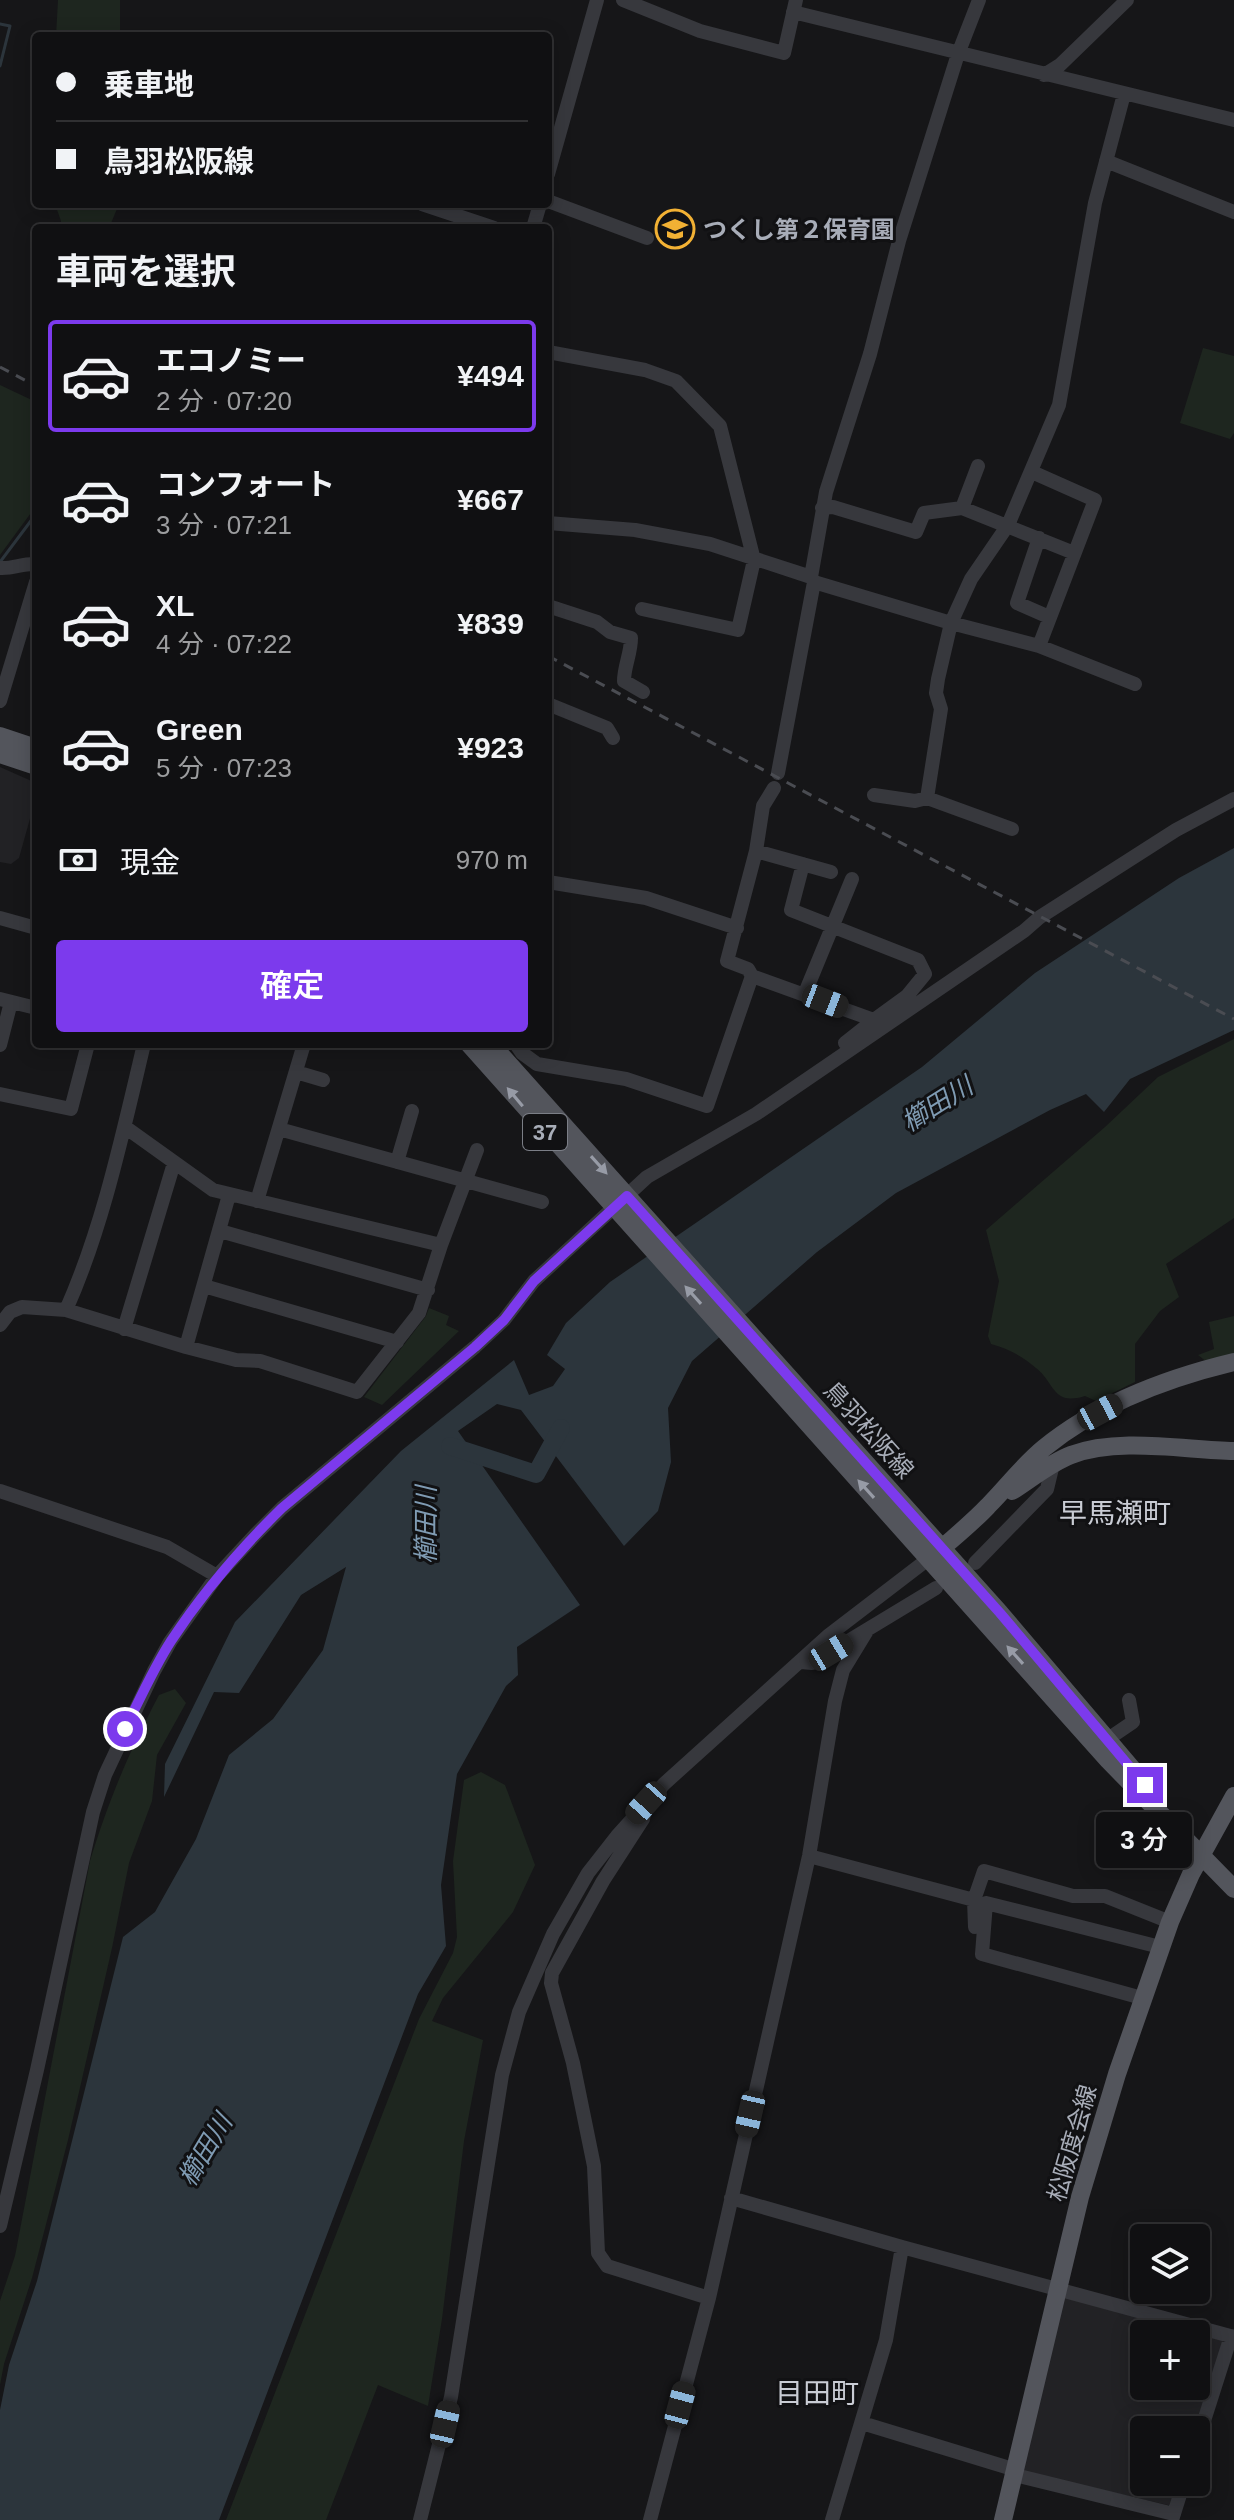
<!DOCTYPE html>
<html lang="ja">
<head>
<meta charset="utf-8">
<style>
	:root { --surface:#101012; --page:#1e1e20; --text:#f1f3f6; --muted:#9c9d9f; --line:#303032; --accent:#7c3aed }
	body { margin:0; font-family:Helvetica,"Noto Sans JP",sans-serif; background:var(--page); color:var(--text); height:100vh; display:flex; flex-direction:column; font-size:30px; white-space:nowrap }
	* { box-sizing:border-box; margin:0 }
	p { font-size:26px; color:var(--muted) }
	.icon { flex:none; width:44px; height:44px; fill:none; stroke:currentColor; stroke-width:2; stroke-linecap:round; stroke-linejoin:round }
	.map { position:relative; flex:1; overflow:hidden }
	.panel { position:absolute; left:32px; top:224px; width:520px; height:824px; display:flex; flex-direction:column; background:var(--surface); border-radius:8px; box-shadow:0 4px 20px #0003,0 0 0 2px var(--line) }
	.panel>* { flex:none }
	.banner { position:absolute; left:32px; top:32px; width:520px; height:176px; border-radius:8px; box-shadow:0 4px 20px #0003,0 0 0 2px var(--line); display:grid; align-content:center; height:176px; padding:0 24px; background:var(--surface) }
	.tools { position:absolute; left:1130px; top:2224px; display:grid; gap:16px }
	.tools a { display:grid; place-items:center; width:80px; height:80px; border-radius:8px; background:var(--surface); box-shadow:0 4px 20px #0003,0 0 0 2px var(--line); font-size:40px }
	.end { position:absolute; width:36px; height:36px; margin:-18px; border:10px solid #7c3aed; background:#fff; box-shadow:0 0 0 4px #fff }
	.from { border-radius:50% }
	.bubble { position:absolute; height:56px; border-radius:8px; background:var(--surface); box-shadow:0 4px 20px #0003,0 0 0 2px var(--line); font-size:26px; font-weight:600; line-height:56px; text-align:center }
	.car { position:absolute; width:24px; height:48px; margin:-24px -12px; border-radius:10px; box-shadow:0 0 6px 2px #0007; background:linear-gradient(#222 24%,#8ab4d8 0 40%,#222 0 76%,#8ab4d8 0 86%,#222 0) }
	.banner b { display:flex; align-items:center; gap:28px; height:76px; font-size:30px }
	.banner b+b { border-top:2px solid var(--line) }
	.banner i { width:20px; height:20px; background:var(--text) }
	ul { padding:0; list-style:none }
	li { display:flex; align-items:center; gap:24px; height:112px; margin:0 16px 12px; padding:0 8px; border:4px solid transparent; border-radius:8px }
	li div { flex:1 }
	li b { display:block; font-size:30px }
	li em { font-style:normal; font-weight:600 }
	li.active { border-color:var(--accent) }
	li>.icon { width:72px; height:72px; stroke-width:1.5 }
	h2 { padding:0 24px; font-size:36px; line-height:96px }
	.pay { display:flex; align-items:center; gap:20px; height:88px; padding:0 24px; font-size:30px }
	.pay p { margin-inline-start:auto }
	.button { display:flex; gap:16px; margin-top:auto; padding:16px 24px }
	.button a { flex:1; height:92px; border-radius:8px; background:var(--accent); color:#fff; font-size:32px; font-weight:600; line-height:92px; text-align:center }
	.map>svg:first-child { display:block }
	.built { fill:#222225; fill-rule:evenodd }
	.green { fill:#1e261f }
	.water { fill:#2c353c }
	.lines { fill:none; stroke-linecap:round; stroke-linejoin:round }
	.stream { stroke:#2c353c; stroke-width:3 }
	.river { stroke:#2c353c; stroke-width:18 }
	.minor { stroke:#37383d; stroke-width:14 }
	.major { stroke:#53555c; stroke-width:18 }
	.rail { stroke:#4a4c52; stroke-width:3; stroke-dasharray:10 8; stroke-linecap:butt }
	.oneway { fill:#979ba6 }
	.route { stroke:#7c3aed; stroke-width:10 }
	.labels { text-anchor:middle; dominant-baseline:central; stroke-width:6; stroke-linejoin:round; paint-order:stroke }
	.shield { fill:#111113; stroke:#7b7e86; stroke-width:2 }
	.shield-label { font-size:22px; font-weight:bold; fill:#a8adb8 }
	.poi-label { font-size:24px; font-weight:bold; fill:#a8adb8; stroke:#111113; text-anchor:start }
	.street-label { font-size:24px; fill:#a8adb8; stroke:#111113 }
	.water-label { font-size:26px; font-style:italic; fill:#7f9bb3; stroke:#111113 }
	.quarter-label { font-size:28px; fill:#c9ccd4; stroke:#111113 }
</style>
</head>
<body>
<div class="map">
<svg width="1234" height="2520" viewBox="0 0 1234 2520">
	<rect width="100%" height="100%" fill="#161618"/>
	<path class="built" d="M0,767L36,783V797L19,858L11,864L0,862Z
		M1064,2296L1224,2338L1196,2430H1144V2482H1180L1172,2506L1023,2472ZM1144,2334H1196V2386H1144Z"/>
	<path class="green" d="M58,0H120V36H56Z
		M55,204H119L109,228H60L61,221Z
		M1203,348L1234,356V433L1230,439L1180,423Z
		M0,385L36,402V506L0,555Z
		M1234,1039V1218L1166,1264L1179,1297L1160,1311L1135,1344V1382L1096,1401L1085,1396C1052,1406 1056,1384 1036,1368C1022,1356 1009,1349 991,1344L988,1336L999,1281L986,1230L1105,1127L1158,1077Z
		M429,1308L449,1316L446,1325L459,1331L382,1405L364,1397L426,1316Z
		M1234,1316V1355L1207,1362L1198,1355L1214,1349L1209,1322Z
		M175,1689L186,1703L157,1755L152,1801L129,1863L112,1948L68,2140L32,2278L4,2364L0,2385V2301L15,2256L90,1861C109,1799 129,1752 159,1695Z
		M481,1772L505,1785L535,1865L513,1912L443,1998L432,2021L483,2040L464,2141L442,2319L428,2406L378,2385L326,2520H226L419,2019L453,1953L457,1937L453,1861L464,1780Z"/>
	<path class="water" d="M1234,848V1030L1130,1079L1104,1112L1086,1094L1050,1110L896,1193L817,1252L692,1361L668,1408L671,1462L658,1511L624,1546L521,1410L497,1404L458,1431L580,1605L517,1647L518,1675L506,1686L457,1774L441,1885L446,1946L418,1994L219,2520H0V2410L9,2365L37,2281L123,1937L155,1912L196,1839L229,1755L273,1719L323,1650L346,1567L301,1595L239,1693L214,1692L164,1797L165,1764L235,1622L401,1451L514,1360L529,1395L553,1386L565,1369L547,1355L566,1323L610,1282L922,1067L1035,973L1179,878Z"/>
	<g class="lines">
		<path class="stream" d="M0,24L10,26L0,66
			M0,562L36,514"/>
		<path class="river" d="M450,1446L536,1474L561,1428"/>
		<path class="minor" d="M623,0L700,31L784,53L796,0
			M793,12L1234,120
			M1044,75L1060,65L1127,0
			M1106,161L1234,212
			M548,174L597,0
			M548,201L647,238
			M422,204L494,228
			M533,228L540,204
			M548,352L645,370L676,381L720,426L754,560L738,630L642,609
			M1032,472L1095,500L1039,646
			M822,508L833,507L916,532L924,513L962,508L1074,553
			M962,508L978,466
			M548,523L635,530L710,544L811,577L814,582L951,623L1039,646L1135,684
			M1039,538L1017,603L1049,617
			M0,568C13,569 23,563 36,564
			M811,577L826,492L870,354L899,241L958,54L979,0
			M548,606L597,622L610,632L631,638C631,654 624,666 624,681L643,692
			M0,701L36,582
			M548,704L607,728L613,738
			M778,773L814,582
			M774,788L763,806L756,851L727,961L748,969L752,976L874,1020L845,1043
			M874,795L915,801L927,798L1012,829
			M927,798L941,709L936,693L938,679L951,623L971,579L1008,525L1059,405L1095,203L1124,94
			M756,851L831,872
			M803,864L791,910L918,960L925,974L907,996L874,1020
			M548,882L646,898L737,928
			M0,918L36,928
			M805,993L852,879
			M0,999L36,1008
			M516,1044L522,1053L537,1064L626,1079L707,1106L752,976
			M0,1045L11,1002
			M296,1072L323,1080
			M0,1094L71,1109L88,1044
			M279,1129L542,1202
			M397,1162L412,1111
			M257,1201L304,1044
			M220,1231L428,1290
			M441,1245L477,1150
			M204,1286L397,1342
			M66,1310C103,1227 123,1132 144,1044
			M0,1325L10,1312L22,1307L66,1310L186,1347L236,1360L260,1361L357,1392L419,1313L441,1245L213,1190L125,1127
			M124,1329L174,1163
			M186,1347L229,1195
			M0,1491L167,1547L217,1576
			M975,1563L1047,1489L1053,1464
			M801,1662L812,1663L936,1588
			M1108,1739L1133,1722L1129,1700
			M645,1810L643,1819L603,1881L552,1973L551,1983L573,2063L594,2166L598,2253L607,2266L709,2298
			M809,1856L974,1900
			M975,1927L974,1900L984,1871L1073,1896H1105L1170,1922
			M1142,1998L982,1954L986,1903L1160,1947
			M731,2198L902,2247L886,2340L832,2520
			M0,2226L37,2070L93,1812L105,1775L154,1671L170,1642L217,1576L255,1535L282,1508L475,1347L504,1320L534,1281L647,1177L756,1114L1024,931L1040,917L1176,830L1234,799
			M902,2247L1234,2337
			M862,2423L1016,2470
			M1196,2446L1231,2336
			M1015,2475L1174,2514
			M420,2520L451,2397L502,2075L519,2012L553,1934L588,1873L617,1836L664,1784L829,1635L936,1553
			M650,2520L709,2298L809,1856L835,1701L843,1670L868,1629
			M1172,2520L1184,2482"/>
		<path class="major" d="M0,736L36,748
			M0,754L36,766
			M469,1044L1108,1760L1234,1889
			M491,1044L1000,1613L1140,1778
			M1012,1491C1031,1479 1050,1463 1071,1455C1119,1437 1184,1450 1234,1451
			M942,1548C958,1534 974,1521 988,1506C1007,1487 1023,1465 1044,1448C1098,1404 1167,1378 1234,1362
			M1003,2520L1080,2197L1117,2074L1170,1922L1191,1874L1234,1796"/>
		<path class="rail" d="M0,367L36,386
			M548,656L1234,1019"/>
	</g>
	<defs><path id="oneway-solid" d="M-6-.8H1V-3.2L6.5 0L1 3.2V.8H-6Z" transform="scale(2)"/></defs>
	<g class="oneway">
		<use href="#oneway-solid" transform="translate(515 1097) rotate(-130)"/>
		<use href="#oneway-solid" transform="translate(599 1165) rotate(48)"/>
		<use href="#oneway-solid" transform="translate(693 1295) rotate(-132)"/>
		<use href="#oneway-solid" transform="translate(866 1489) rotate(-132)"/>
		<use href="#oneway-solid" transform="translate(1015 1655) rotate(-132)"/>
	</g>
	<g class="lines">
		<path class="route" d="M125,1729C140,1699 153,1669 171,1641C203,1592 240,1549 282,1508L475,1347L504,1320L534,1281L627,1196L1000,1613L1145,1785"/>
	</g>
	<defs>
		<symbol id="school-ring" viewBox="-11 -11 22 22"><circle r="9.5" fill="#111113" stroke="#f2b134" stroke-width="1.5"/><path d="M0-5L7-2L0 1L-7-2ZM-4 1L0 2.5L4 1V4Q0 6-4 4Z" fill="#f2b134"/></symbol>
	</defs>
	<g fill-rule="evenodd">
		<use href="#school-ring" x="653" y="207" width="44" height="44"/>
	</g>
	<g class="labels">
		<rect class="shield" x="523" y="1114" width="44" height="36" rx="6"/>
		<g class="shield-label">
			<text x="545" y="1132">37</text>
		</g>
		<g class="poi-label">
			<text x="703" y="229">つくし第２保育園</text>
		</g>
		<g class="street-label">
			<text transform="translate(869 1430) rotate(48)">鳥羽松阪線</text>
			<text transform="translate(1072 2143) rotate(-74)">松阪度会線</text>
		</g>
		<g class="water-label">
			<text transform="translate(937 1104) rotate(-32)">櫛田川</text>
			<text transform="translate(426 1525) rotate(-90)">櫛田川</text>
			<text transform="translate(205 2150) rotate(-59)">櫛田川</text>
		</g>
		<g class="quarter-label">
			<text x="1115" y="1513">早馬瀬町</text>
			<text x="817" y="2393">目田町</text>
		</g>
	</g>
</svg>
<div class="tools">
<a><svg class="icon" aria-label="layers" viewBox="0 0 24 24"><path d="M12 4l9 5-9 5-9-5zM3 14l9 5 9-5"/></svg></a>
<a>+</a>
<a>−</a>
</div>
<i class="end from" style="left:125px;top:1729px"></i>
<i class="end" style="left:1145px;top:1785px"></i>
<div class="bubble" style="left:1096px;top:1812px;width:96px">3 分</div>
<i class="car" style="left:825px;top:1001px;rotate:111deg"></i>
<i class="car" style="left:1100px;top:1412px;rotate:62deg"></i>
<i class="car" style="left:831px;top:1652px;rotate:59deg"></i>
<i class="car" style="left:646px;top:1803px;rotate:222deg"></i>
<i class="car" style="left:750px;top:2114px;rotate:193deg"></i>
<i class="car" style="left:680px;top:2405px;rotate:15deg"></i>
<i class="car" style="left:445px;top:2424px;rotate:13deg"></i>
<div class="banner">
<b><i class="from"></i>乗車地</b>
<b><i></i>鳥羽松阪線</b>
</div>
<section class="panel">
<h2>車両を選択</h2>
<ul>
<li class="active"><svg class="icon" aria-label="car" viewBox="0 0 24 24"><path d="M5 17H2v-5l4-1 3-4h7l3 4 3 1v5h-3M9 17h6M6 11h13"/><circle cx="7" cy="17" r="2"/><circle cx="17" cy="17" r="2"/></svg><div><b>エコノミー</b><p>2 分 · 07:20</p></div><em>¥494</em></li>
<li><svg class="icon" aria-label="car" viewBox="0 0 24 24"><path d="M5 17H2v-5l4-1 3-4h7l3 4 3 1v5h-3M9 17h6M6 11h13"/><circle cx="7" cy="17" r="2"/><circle cx="17" cy="17" r="2"/></svg><div><b>コンフォート</b><p>3 分 · 07:21</p></div><em>¥667</em></li>
<li><svg class="icon" aria-label="car" viewBox="0 0 24 24"><path d="M5 17H2v-5l4-1 3-4h7l3 4 3 1v5h-3M9 17h6M6 11h13"/><circle cx="7" cy="17" r="2"/><circle cx="17" cy="17" r="2"/></svg><div><b>XL</b><p>4 分 · 07:22</p></div><em>¥839</em></li>
<li><svg class="icon" aria-label="car" viewBox="0 0 24 24"><path d="M5 17H2v-5l4-1 3-4h7l3 4 3 1v5h-3M9 17h6M6 11h13"/><circle cx="7" cy="17" r="2"/><circle cx="17" cy="17" r="2"/></svg><div><b>Green</b><p>5 分 · 07:23</p></div><em>¥923</em></li>
</ul>
<div class="pay"><svg class="icon" aria-label="cash" viewBox="0 0 24 24"><path d="M3 7h18v10H3z"/><circle cx="12" cy="12" r="2"/></svg>現金<p>970 m</p></div>
<div class="button"><a>確定</a></div>
</section>
</div>
</body>
</html>
